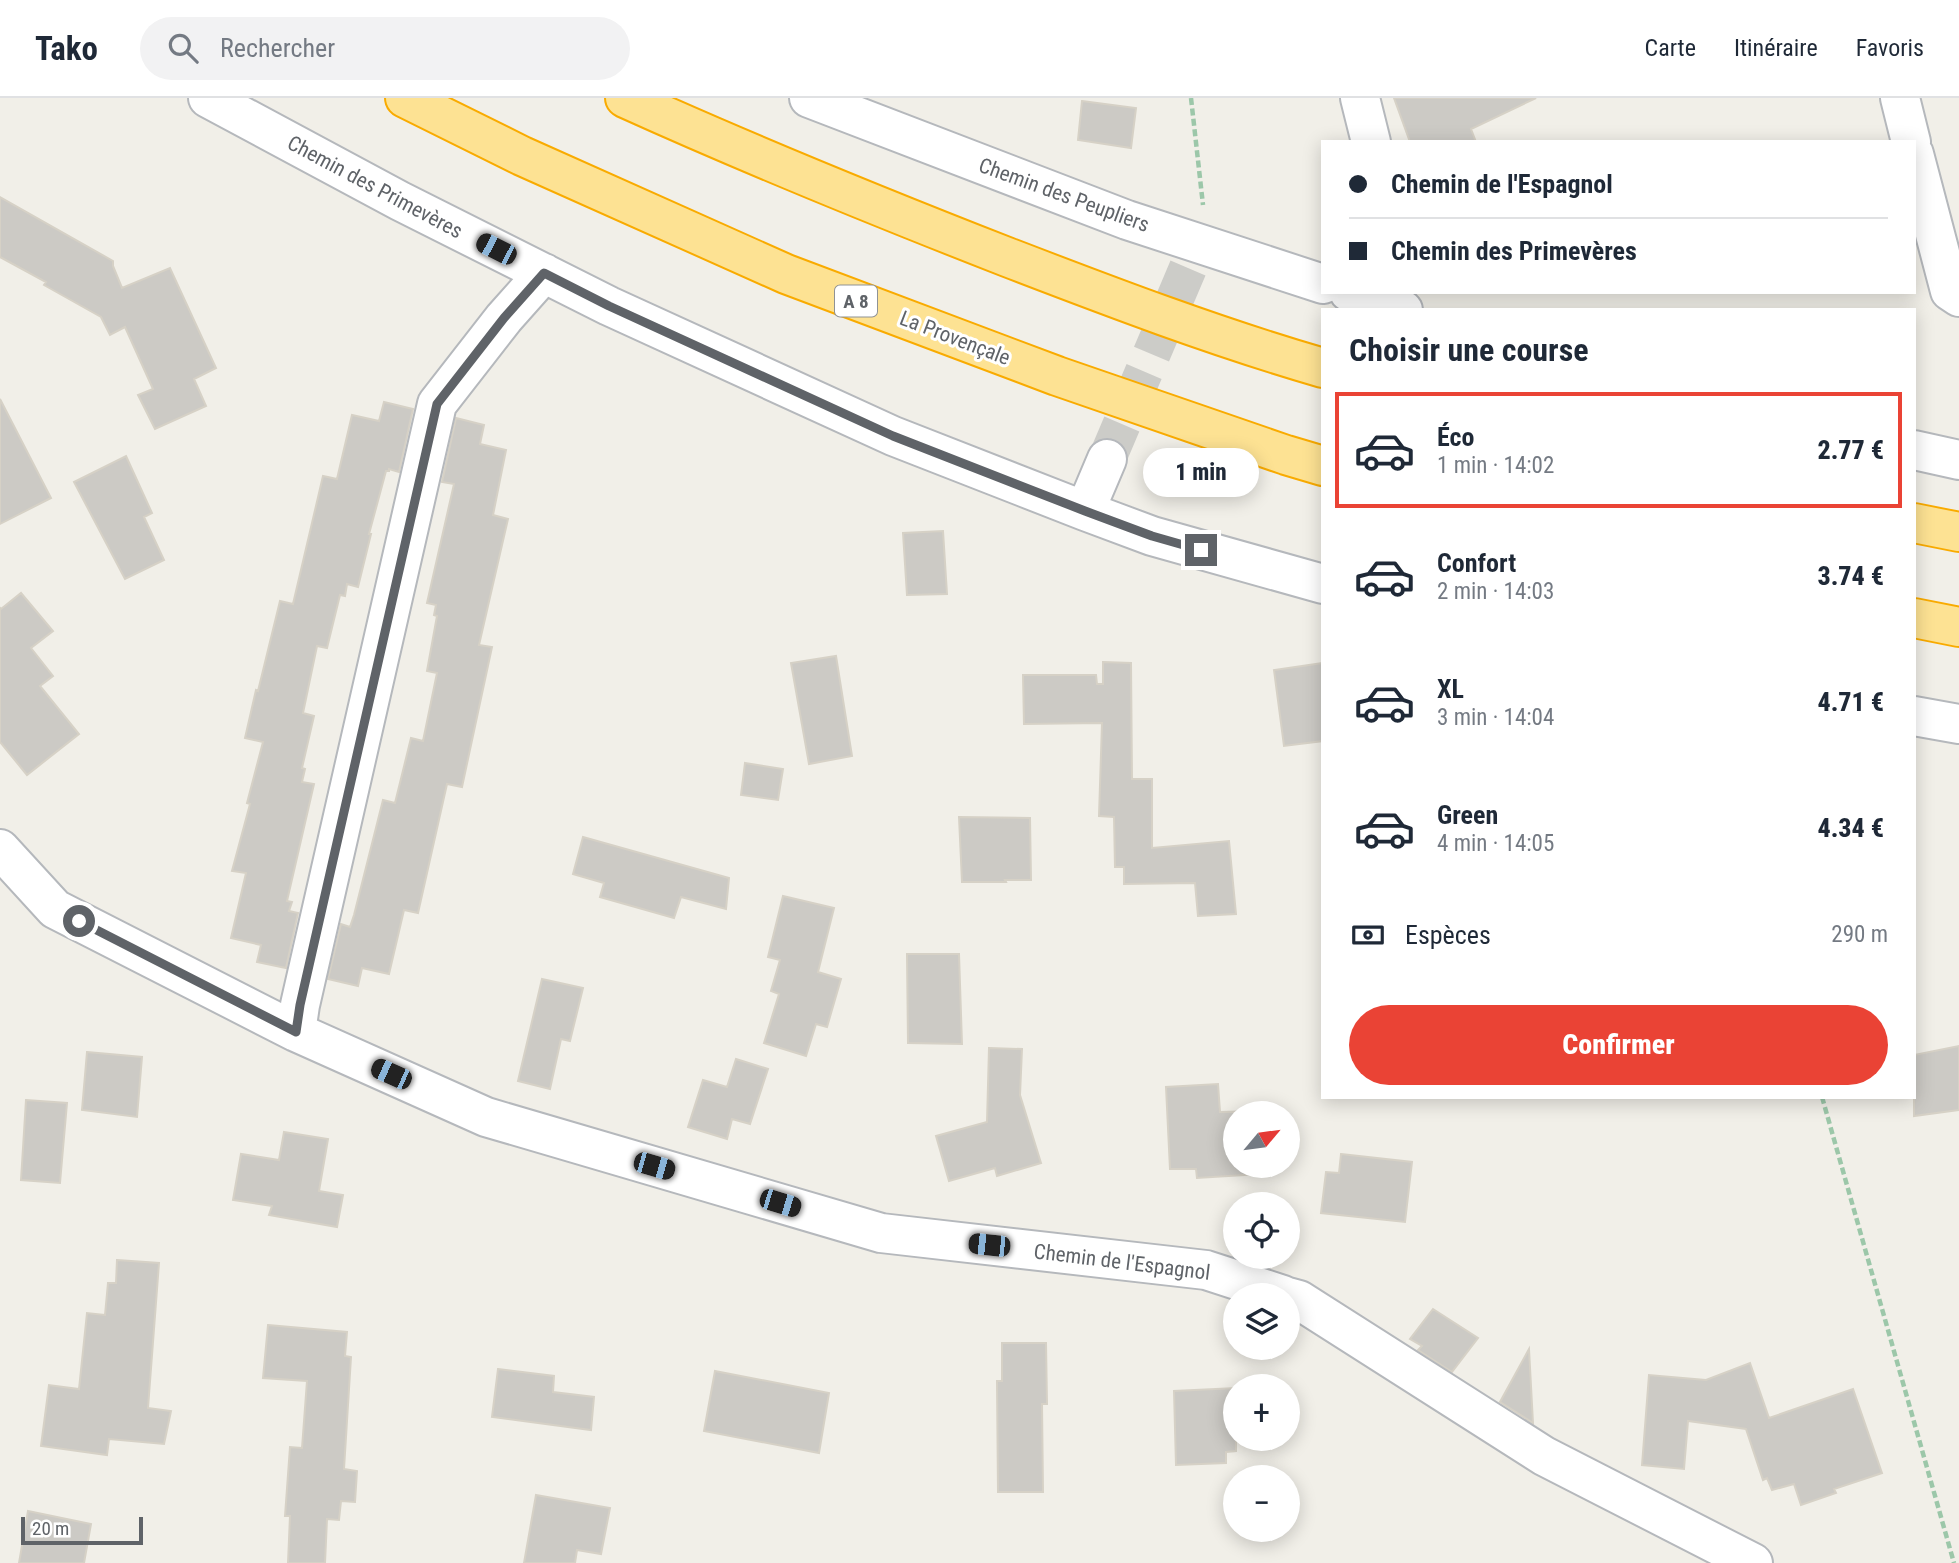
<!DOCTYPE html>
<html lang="fr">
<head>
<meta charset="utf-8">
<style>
	:root { --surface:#fff; --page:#f2f2f3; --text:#1f2937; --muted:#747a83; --line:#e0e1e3; --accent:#ea4335 }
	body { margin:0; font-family:"Roboto Condensed",sans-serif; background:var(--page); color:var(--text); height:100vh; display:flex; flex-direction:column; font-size:26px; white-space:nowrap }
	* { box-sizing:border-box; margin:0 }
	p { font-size:23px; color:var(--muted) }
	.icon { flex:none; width:38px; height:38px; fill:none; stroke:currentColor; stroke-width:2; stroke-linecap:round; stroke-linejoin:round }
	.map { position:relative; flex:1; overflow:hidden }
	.drawer { position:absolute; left:1321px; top:210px; width:595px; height:791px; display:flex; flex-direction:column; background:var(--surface); border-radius:0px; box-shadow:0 4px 18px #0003 }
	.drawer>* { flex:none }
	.hud { position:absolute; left:1321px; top:42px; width:595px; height:154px; border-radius:0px; box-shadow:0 4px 18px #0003; display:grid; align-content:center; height:154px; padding:0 28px; background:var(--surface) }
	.needle { width:46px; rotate:61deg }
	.tools { position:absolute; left:1223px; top:1003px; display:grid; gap:14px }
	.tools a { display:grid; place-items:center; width:77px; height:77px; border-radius:50%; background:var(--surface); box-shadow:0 4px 18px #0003; font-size:35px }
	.scale { position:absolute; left:21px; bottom:18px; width:122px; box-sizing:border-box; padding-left:7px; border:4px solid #5f6368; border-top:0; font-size:19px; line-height:24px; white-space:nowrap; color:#5f6368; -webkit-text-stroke:5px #fff; paint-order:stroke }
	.end { position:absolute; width:32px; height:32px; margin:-16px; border:9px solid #5f6368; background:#fff; box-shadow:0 0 0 4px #fff }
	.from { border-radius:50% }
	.bubble { position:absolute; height:49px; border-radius:24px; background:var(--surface); box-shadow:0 4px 18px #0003; font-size:23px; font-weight:800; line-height:49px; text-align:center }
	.car { position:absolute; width:21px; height:42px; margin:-21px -10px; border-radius:9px; box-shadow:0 0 5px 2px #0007; background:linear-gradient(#222 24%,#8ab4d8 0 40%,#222 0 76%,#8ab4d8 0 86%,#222 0) }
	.hud b { display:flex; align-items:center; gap:24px; height:66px; font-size:26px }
	.hud b+b { border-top:2px solid var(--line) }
	.hud i { width:18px; height:18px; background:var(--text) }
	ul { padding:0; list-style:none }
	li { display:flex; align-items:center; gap:21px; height:116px; margin:0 14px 10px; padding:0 14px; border:4px solid transparent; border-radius:0px }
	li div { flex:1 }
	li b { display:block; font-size:26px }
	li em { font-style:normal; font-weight:800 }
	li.active { border-color:var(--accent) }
	li>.icon { width:63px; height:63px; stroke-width:1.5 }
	h2 { padding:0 28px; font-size:32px; line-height:84px }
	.pay { display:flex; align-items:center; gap:18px; height:77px; padding:0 28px; font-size:26px }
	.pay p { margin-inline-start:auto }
	.cta { display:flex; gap:14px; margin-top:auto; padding:14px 28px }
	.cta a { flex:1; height:80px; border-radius:42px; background:var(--accent); color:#fff; font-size:28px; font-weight:800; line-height:80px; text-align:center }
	header { display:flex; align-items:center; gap:42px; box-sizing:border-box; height:98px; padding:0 35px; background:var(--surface); border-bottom:2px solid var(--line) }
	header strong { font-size:33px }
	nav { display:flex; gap:38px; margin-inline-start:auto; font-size:24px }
	.search { width:490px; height:63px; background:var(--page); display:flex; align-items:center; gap:18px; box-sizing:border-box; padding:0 24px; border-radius:38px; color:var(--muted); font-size:26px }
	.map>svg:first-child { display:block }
	.building { fill:#cccac5; stroke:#d6d1c6; stroke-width:2 }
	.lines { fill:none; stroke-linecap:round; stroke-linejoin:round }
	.minor-tunnel { stroke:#ccccc8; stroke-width:38; stroke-dasharray:38 19; stroke-linecap:butt }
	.minor-casing { stroke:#b5b8bc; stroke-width:42 }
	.highway-casing { stroke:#f9ab00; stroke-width:42 }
	.path { stroke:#9cc7a9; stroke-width:4.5; stroke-dasharray:7 3.5; stroke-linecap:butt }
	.minor { stroke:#fff; stroke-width:38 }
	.highway { stroke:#fde293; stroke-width:38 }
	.route { stroke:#5f6368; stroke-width:9 }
	.labels { text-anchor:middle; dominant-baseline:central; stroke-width:6; stroke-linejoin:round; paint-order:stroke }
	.shield { fill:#fff; stroke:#8f9295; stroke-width:2 }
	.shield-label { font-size:19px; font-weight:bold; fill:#5f6368 }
	.street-label { font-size:21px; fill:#5f6368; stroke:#fff }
</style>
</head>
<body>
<header>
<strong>Tako</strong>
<div class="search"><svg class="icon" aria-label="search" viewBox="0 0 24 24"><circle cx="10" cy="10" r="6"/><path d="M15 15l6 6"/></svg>Rechercher</div>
<nav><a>Carte</a><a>Itinéraire</a><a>Favoris</a></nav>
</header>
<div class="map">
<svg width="1959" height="1465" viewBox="0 0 1959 1465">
	<rect width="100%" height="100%" fill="#f1efe8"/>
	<path class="building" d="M1394,0H1536L1471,31L1476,44H1410Z
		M1082,3L1136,10L1131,50L1078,42Z
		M0,99L113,163V168L122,190L170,170L216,270L194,281L206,308L155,331L138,297L153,291L125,229L110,237L101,219L44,187L46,184L0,159Z
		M0,301L51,400L0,426Z
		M384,304L413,311L399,374L389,371V373H386L369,436H371L358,489L347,486L345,498L340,497L327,550L317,548L303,615L314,618L302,670L305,671L302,684L314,686L287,803L292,804L289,813L298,815L286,870L257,864L261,847L231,840L246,775L232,773L250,706L247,705L263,644L245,640L256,592L258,593L280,503L293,506L323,378L337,381L352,317L379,323Z
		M456,320L484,327L480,346L506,352L493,417L508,421L479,547L492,549L462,689L447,686L418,815L404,812L389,876L362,870L358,888L328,881L341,826L350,829L354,817L383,702L395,705L411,640L423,643L437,575L427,573L437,518L434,517L436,507L427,505L454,386L442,384Z
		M126,358L152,415L144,419L164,462L125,481L74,384Z
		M943,433L947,496L907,497L903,435Z
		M21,495L53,533L31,550L53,578L40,588L79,636L27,677L0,644V510L1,511Z
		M836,558L852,658L809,666L791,565Z
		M1103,564L1131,565L1132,681H1152V750L1229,743L1236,816L1198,818L1195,785L1124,786V769H1115L1114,719L1099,718L1102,625L1024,626L1023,577H1096L1097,586H1103Z
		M1323,565V643L1284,648L1274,572Z
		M745,665L783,671L778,702L741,697Z
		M959,719L1030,720L1031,782H1005L1006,784H962Z
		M583,739L729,780L726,811L681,799L674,820L600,799L604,785L573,776Z
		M783,798L834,810L818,874L841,881L827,929L816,926L806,958L764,945L779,896L771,893L780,862L768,859Z
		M907,856H959L962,946L908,945Z
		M542,881L583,890L570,943L561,941L550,991L518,983Z
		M1959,948V1012L1914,1018V957Z
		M989,950L1022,951L1020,997L1041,1065L997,1078L995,1070L949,1083L936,1038L987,1024Z
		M87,954L142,959L137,1019L82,1012Z
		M736,961L768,971L750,1026L732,1021L727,1041L688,1029L703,982L727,989Z
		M1218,986L1220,1014L1255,1013L1256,1015H1236V1068H1259L1260,1076L1197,1080L1196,1071H1170L1166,989Z
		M26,1002L67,1005L60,1085L21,1082Z
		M284,1034L328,1041L319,1093L343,1097L337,1129L269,1117L272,1108L233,1102L241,1056L279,1062Z
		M1341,1056L1412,1064L1405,1124L1321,1115L1326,1074L1339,1075Z
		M117,1162L159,1165L148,1310L171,1313L164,1346L109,1341L107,1357L41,1348L49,1287L79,1291L87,1215L105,1217L108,1185H116Z
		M1433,1211L1478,1240L1452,1274L1418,1252L1422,1248L1410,1241Z
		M268,1227L347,1234L345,1258L351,1259L344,1371L357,1373L355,1404L341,1403L339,1422L327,1421L325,1465H288L290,1418H285L290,1349L302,1350L307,1283L263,1280Z
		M1002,1245H1046L1047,1306H1042L1043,1394H998L997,1283H1002Z
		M1529,1251L1533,1325L1500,1304Z
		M1750,1265L1769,1320L1853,1291L1882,1375L1834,1391L1836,1395L1801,1407L1794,1386L1772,1392L1767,1380L1763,1382L1746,1331L1688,1323L1684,1371L1642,1367L1649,1277L1706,1282Z
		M498,1271L554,1278L553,1294L594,1299L591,1332L492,1319Z
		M715,1273L829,1295L819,1355L704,1333Z
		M1236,1290V1353L1226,1354V1365L1176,1367L1174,1293Z
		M536,1397L610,1410L601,1456L577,1452L575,1465H524Z
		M28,1413L91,1426L84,1465H19Z"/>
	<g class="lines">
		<path class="minor-tunnel" d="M1107,361L1188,170"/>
		<defs>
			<path id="minor" d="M208,0L400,103L609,208L893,338L1085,413L1152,438L1323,486
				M809,0L1127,122L1323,186
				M1360,0L1371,44
				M1900,0L1911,44
				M1914,56L1950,193L1959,199
				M1349,194L1403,212
				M1914,352L1959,362
				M1085,413L1107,361
				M1914,618L1959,626
				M0,751L55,811L296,934L486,1019L881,1135L1206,1172L1283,1197
				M296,934L300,907L437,306L504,220L544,175
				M1288,1199L1299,1202L1544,1358L1753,1465"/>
			<path id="highway" d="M405,0L522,58L786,176L1057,278L1286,357L1323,368
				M625,0C751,57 879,109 1007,159C1111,199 1216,239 1323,270
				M1914,425L1959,434
				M1914,520L1959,529"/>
		</defs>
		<use href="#minor" class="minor-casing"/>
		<use href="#highway" class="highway-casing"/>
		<path class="path" d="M1191,0L1203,107
			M1822,999L1954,1465"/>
		<use href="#minor" class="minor"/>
		<use href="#highway" class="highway"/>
	</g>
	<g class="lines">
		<path class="route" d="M79,823L296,934L300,907L437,306L504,220L544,175L609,208L893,338L1085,413L1152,438L1201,452"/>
	</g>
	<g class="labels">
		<rect class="shield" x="835" y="187.5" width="42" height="31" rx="5"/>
		<g class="shield-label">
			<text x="856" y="203">A 8</text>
		</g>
		<g class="street-label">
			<text transform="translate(375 89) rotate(28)">Chemin des Primevères</text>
			<text transform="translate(1064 97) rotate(20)">Chemin des Peupliers</text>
			<text transform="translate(955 240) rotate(21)">La Provençale</text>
			<text transform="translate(1122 1164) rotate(7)">Chemin de l'Espagnol</text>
		</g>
	</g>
</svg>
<div class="tools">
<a><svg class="needle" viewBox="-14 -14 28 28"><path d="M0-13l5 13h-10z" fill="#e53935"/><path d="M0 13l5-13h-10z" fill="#747a83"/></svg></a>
<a><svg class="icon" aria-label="locate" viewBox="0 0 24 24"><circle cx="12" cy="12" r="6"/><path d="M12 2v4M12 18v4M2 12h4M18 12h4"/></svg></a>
<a><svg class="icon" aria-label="layers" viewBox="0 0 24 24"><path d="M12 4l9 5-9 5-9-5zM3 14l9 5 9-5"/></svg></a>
<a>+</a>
<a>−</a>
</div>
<div class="scale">20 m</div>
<i class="end from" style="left:79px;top:823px"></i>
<i class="end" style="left:1201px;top:452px"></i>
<div class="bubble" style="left:1143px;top:350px;width:116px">1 min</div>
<i class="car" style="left:496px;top:151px;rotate:297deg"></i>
<i class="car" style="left:391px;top:976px;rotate:294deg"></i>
<i class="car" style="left:654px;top:1068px;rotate:106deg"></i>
<i class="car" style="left:780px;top:1105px;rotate:107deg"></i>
<i class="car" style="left:989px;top:1147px;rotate:276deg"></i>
<div class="hud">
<b><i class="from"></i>Chemin de l'Espagnol</b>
<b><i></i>Chemin des Primevères</b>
</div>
<section class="drawer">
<h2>Choisir une course</h2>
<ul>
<li class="active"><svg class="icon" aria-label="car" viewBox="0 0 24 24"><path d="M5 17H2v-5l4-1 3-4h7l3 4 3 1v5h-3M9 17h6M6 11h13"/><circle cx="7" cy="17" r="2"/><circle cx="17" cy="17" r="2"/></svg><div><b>Éco</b><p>1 min · 14:02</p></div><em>2.77 €</em></li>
<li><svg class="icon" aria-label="car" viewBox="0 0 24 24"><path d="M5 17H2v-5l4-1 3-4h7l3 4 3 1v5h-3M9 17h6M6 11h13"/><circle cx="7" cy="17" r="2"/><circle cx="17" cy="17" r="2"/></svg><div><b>Confort</b><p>2 min · 14:03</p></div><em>3.74 €</em></li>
<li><svg class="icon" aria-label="car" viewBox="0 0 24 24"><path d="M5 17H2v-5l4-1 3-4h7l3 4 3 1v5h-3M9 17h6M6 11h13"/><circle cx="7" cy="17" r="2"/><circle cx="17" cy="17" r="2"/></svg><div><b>XL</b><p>3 min · 14:04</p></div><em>4.71 €</em></li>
<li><svg class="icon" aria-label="car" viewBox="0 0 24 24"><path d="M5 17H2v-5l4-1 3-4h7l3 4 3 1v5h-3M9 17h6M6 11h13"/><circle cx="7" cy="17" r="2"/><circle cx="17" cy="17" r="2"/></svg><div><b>Green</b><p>4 min · 14:05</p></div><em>4.34 €</em></li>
</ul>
<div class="pay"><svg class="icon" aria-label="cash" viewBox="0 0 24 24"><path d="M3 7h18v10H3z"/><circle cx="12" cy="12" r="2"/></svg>Espèces<p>290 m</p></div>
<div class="cta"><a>Confirmer</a></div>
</section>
</div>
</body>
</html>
